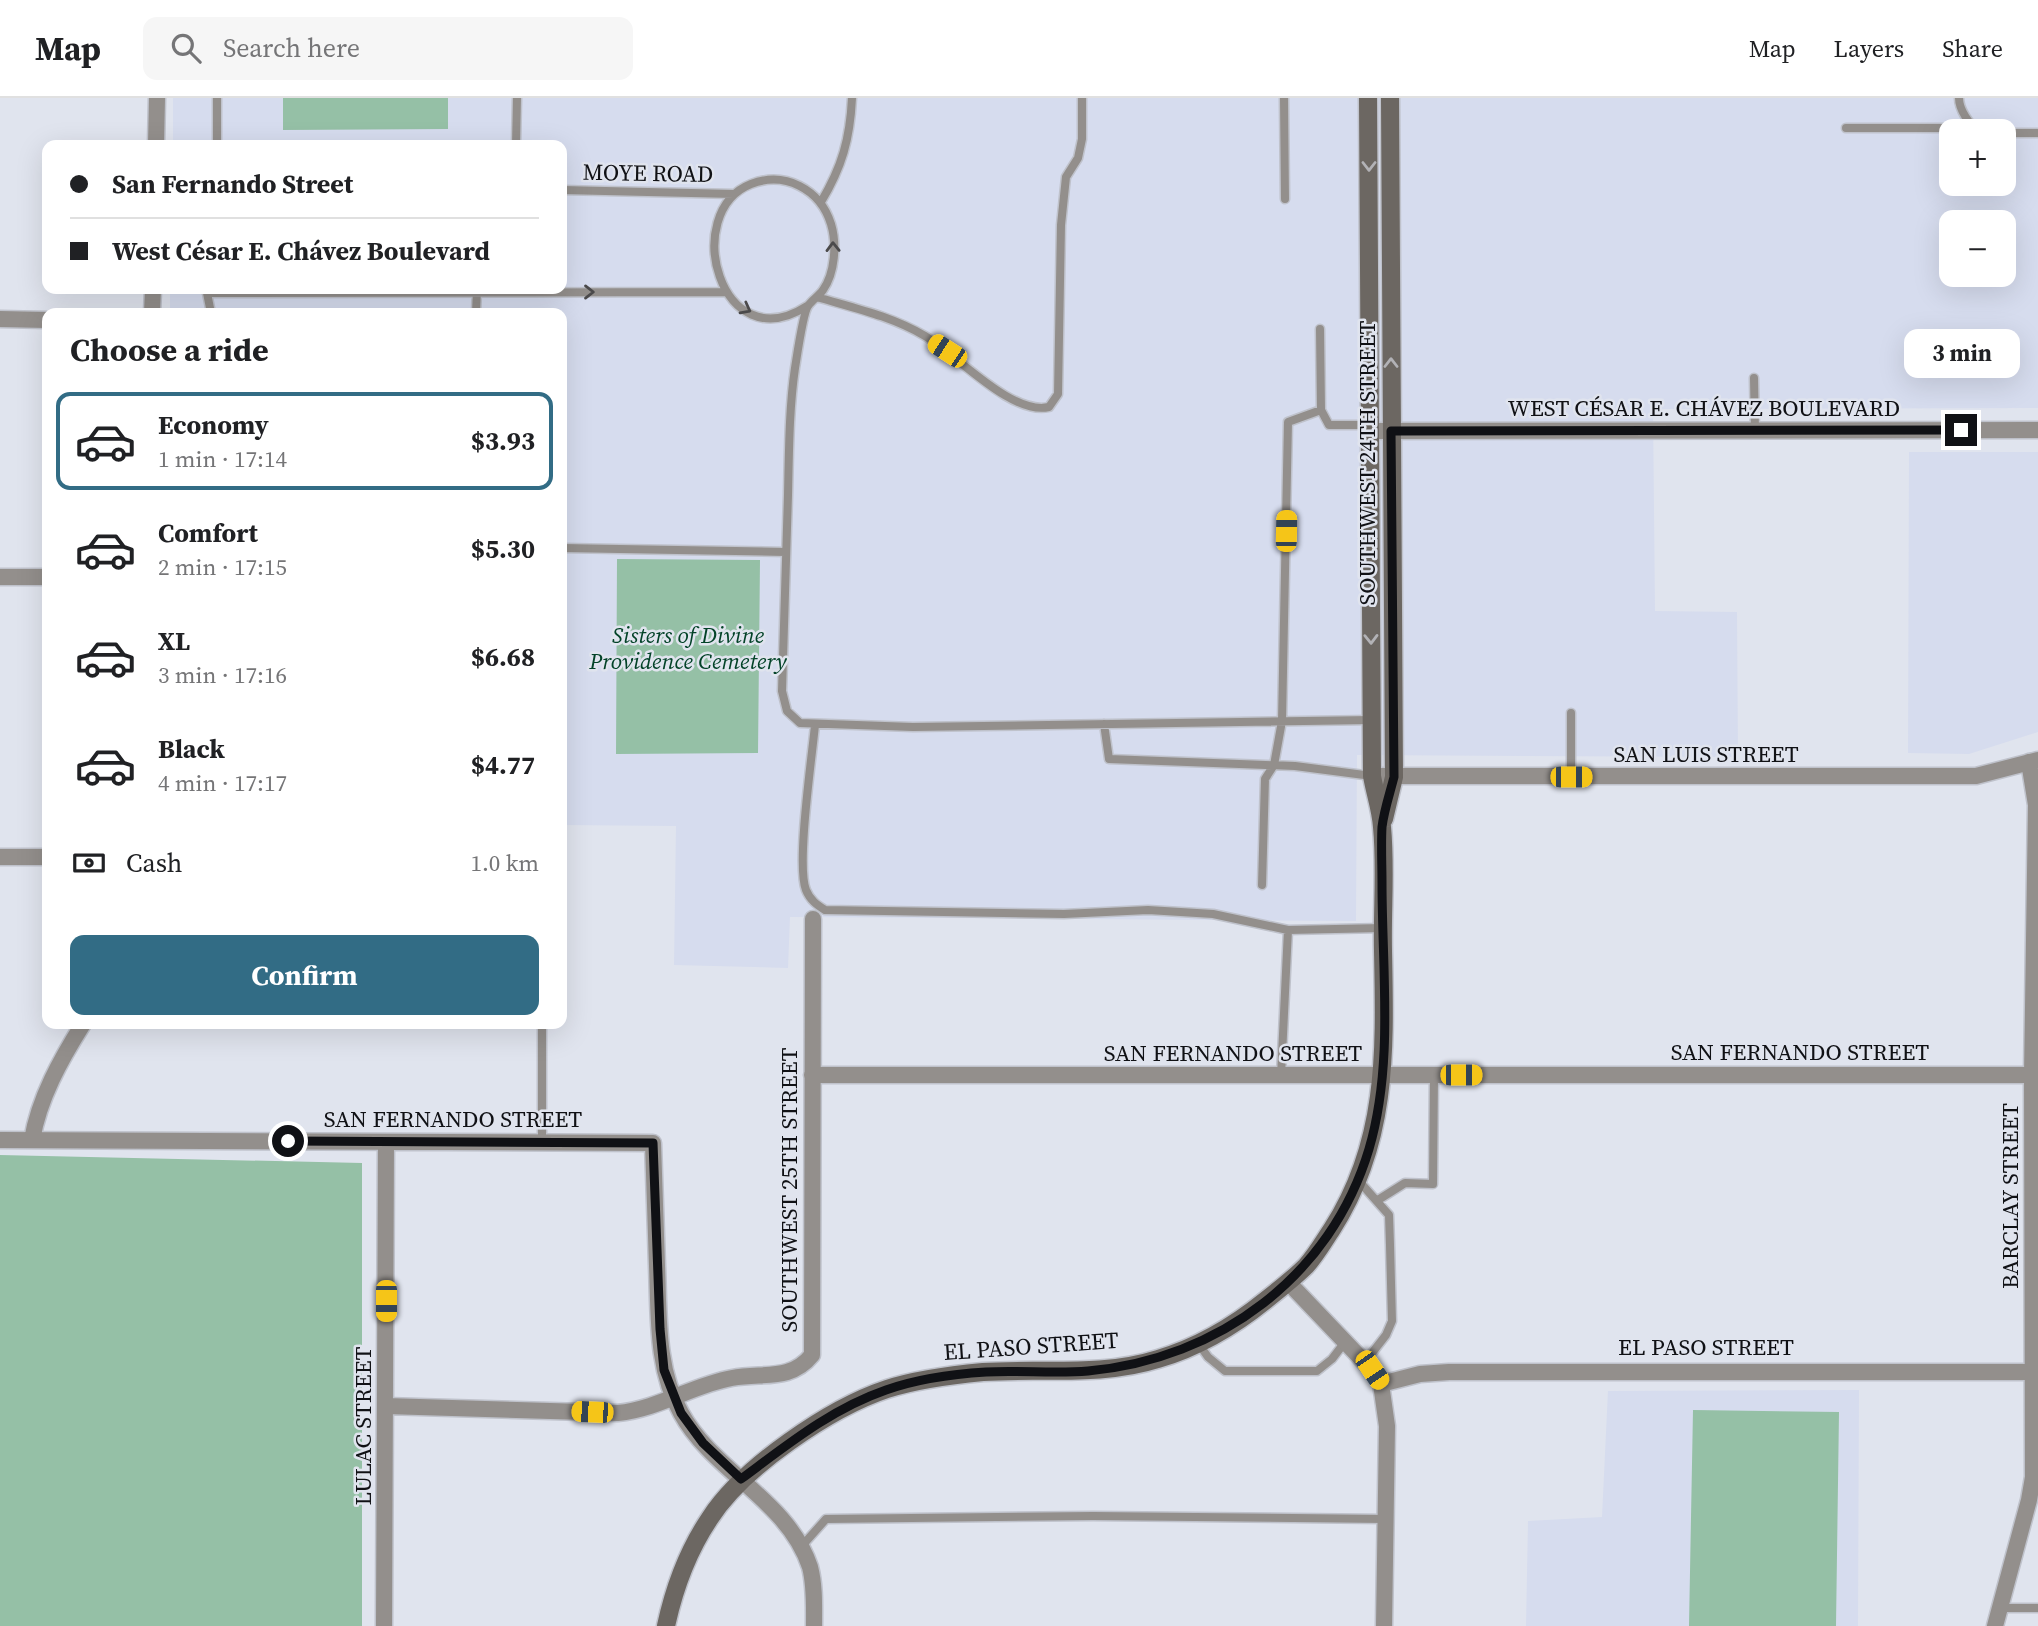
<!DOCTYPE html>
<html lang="en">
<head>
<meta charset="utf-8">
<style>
	:root { --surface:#fff; --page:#f6f6f6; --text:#202124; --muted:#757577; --line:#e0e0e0; --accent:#326c85 }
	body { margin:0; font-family:"Source Serif 4",serif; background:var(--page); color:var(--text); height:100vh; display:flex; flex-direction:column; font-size:26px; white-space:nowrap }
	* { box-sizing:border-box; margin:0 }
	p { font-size:23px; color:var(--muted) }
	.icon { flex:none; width:38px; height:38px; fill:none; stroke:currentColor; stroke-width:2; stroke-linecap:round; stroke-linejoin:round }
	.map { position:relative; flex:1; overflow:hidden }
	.sheet { position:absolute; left:42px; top:210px; width:525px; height:721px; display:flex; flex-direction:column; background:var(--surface); border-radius:14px; box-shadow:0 7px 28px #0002 }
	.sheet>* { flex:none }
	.guide { position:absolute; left:42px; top:42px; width:525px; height:154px; border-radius:14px; box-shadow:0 7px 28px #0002; display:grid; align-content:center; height:154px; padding:0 28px; background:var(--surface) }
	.controls { position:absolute; left:1939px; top:21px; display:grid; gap:14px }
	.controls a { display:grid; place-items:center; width:77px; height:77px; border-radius:14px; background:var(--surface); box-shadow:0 7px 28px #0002; font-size:35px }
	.end { position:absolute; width:32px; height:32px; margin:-16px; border:9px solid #101115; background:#fff; box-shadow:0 0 0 4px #fff }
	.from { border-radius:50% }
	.bubble { position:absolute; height:49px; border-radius:14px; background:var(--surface); box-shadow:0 7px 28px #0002; font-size:23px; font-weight:700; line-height:49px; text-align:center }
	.car { position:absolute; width:21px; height:42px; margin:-21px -10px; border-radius:9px; box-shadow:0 0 5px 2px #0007; background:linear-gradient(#f5c518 24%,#345 0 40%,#f5c518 0 76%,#345 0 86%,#f5c518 0) }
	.guide b { display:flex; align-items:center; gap:24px; height:66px; font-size:26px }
	.guide b+b { border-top:2px solid var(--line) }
	.guide i { width:18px; height:18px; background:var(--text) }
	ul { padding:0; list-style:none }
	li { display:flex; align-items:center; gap:21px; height:98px; margin:0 14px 10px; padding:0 14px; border:4px solid transparent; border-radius:14px }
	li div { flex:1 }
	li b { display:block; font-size:26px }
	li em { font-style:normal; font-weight:700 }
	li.on { border-color:var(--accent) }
	li>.icon { width:63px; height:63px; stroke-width:1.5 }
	h2 { padding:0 28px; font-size:32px; line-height:84px }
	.pay { display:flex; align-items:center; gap:18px; height:77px; padding:0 28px; font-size:26px }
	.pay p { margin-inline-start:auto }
	.button { display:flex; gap:14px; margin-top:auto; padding:14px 28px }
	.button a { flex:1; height:80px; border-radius:14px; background:var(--accent); color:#fff; font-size:28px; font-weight:700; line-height:80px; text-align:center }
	header { display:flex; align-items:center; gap:42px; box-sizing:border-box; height:98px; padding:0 35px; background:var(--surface); border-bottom:2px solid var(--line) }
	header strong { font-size:33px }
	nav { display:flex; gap:38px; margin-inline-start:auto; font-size:24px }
	.search { width:490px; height:63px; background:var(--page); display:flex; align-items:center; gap:18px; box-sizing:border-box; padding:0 24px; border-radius:14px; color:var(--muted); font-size:26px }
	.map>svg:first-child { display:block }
	.built { fill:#d6dcee; fill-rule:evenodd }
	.green { fill:#95c0a6 }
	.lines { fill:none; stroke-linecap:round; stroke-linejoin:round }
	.service-casing { stroke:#bfc2cb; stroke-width:11 }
	.minor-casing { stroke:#bfc2cb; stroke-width:19 }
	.secondary-casing { stroke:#bfc2cb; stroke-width:21 }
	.service { stroke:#938f8c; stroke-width:8 }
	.minor { stroke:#938f8c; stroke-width:16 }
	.secondary { stroke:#6c6762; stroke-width:18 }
	.oneway { stroke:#b2b2b6 }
	.oneway2 { stroke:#4b4a4b }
	.route { stroke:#101115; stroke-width:9 }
	.labels { text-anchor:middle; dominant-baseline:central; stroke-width:5; stroke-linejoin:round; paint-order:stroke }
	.street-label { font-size:23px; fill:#101115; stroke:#e0e4ee }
	.park-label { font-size:23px; font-style:italic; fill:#034328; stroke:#e0e4ee }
</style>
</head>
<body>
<header>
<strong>Map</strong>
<div class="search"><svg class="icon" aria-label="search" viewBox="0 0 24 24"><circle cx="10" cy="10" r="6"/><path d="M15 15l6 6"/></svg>Search here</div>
<nav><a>Map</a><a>Layers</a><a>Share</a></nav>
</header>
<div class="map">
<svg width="2038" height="1528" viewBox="0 0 2038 1528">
	<rect width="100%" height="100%" fill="#e0e4ee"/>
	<path class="built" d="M173,0H2038V310L1653,311L1655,513L1737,514L1738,659L1357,657L1356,823L790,819L788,870L674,867L676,728L562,727V215H170V191H562V47H173ZM1951,33H2004V86H1951ZM1951,124H2004V177H1951Z
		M1909,354H2038V634L1969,656L1908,655Z
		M1859,1292L1858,1528H1526L1528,1423L1602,1419L1608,1293Z"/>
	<path class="green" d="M283,0H448V31L283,32Z
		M617,461L760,462L758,655L616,656Z
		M0,1057L362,1065V1528H0Z
		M1693,1312L1839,1314L1836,1528H1689Z"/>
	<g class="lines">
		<defs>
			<path id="service" d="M1284,0L1285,101
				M1959,0C1959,11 1969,27 1979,33
				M1846,30H1974
				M2004,35H2038
				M217,47V0
				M516,47L517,0
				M562,92L734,96
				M821,104C842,69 850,41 852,0
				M205,191L207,195L725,194
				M207,195L211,215
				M817,199C854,210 891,218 925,238C957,257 1012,318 1049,309L1058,296L1061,127L1066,79L1078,60L1082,41V0
				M807,208C720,264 680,114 751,86C785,73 820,91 831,126C837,146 835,175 823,192C819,198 812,202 808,208C803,215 797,258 795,270C789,311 789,354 788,397C786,462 784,527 782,593L787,613L800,625L913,629L1372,622
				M476,215L477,191
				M1320,231L1321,312L1329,327H1369
				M1754,280L1755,333
				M562,450L786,454
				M1571,615V679
				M1104,626L1109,661L1295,668L1372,678
				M815,627C812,659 796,767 806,792C810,802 817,807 825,812L1064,816L1148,812L1213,816L1288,832
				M1262,787L1265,681L1274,667L1282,623L1288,324L1321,312
				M542,926V1045
				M1281,978L1288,832L1383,830
				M1358,1082L1389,1117L1390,1147L1392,1223L1386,1237L1365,1264
				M1378,1102L1405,1085L1433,1086L1434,977
				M1198,1245L1208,1259L1225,1273H1317L1332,1261L1345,1244
				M801,1449L826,1421L1093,1418L1386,1421
				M2000,1510H2038"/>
			<path id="minor" d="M156,47L157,0
				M152,215L153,191
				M0,221L47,222
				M1369,333L2038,332
				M0,479H47
				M1372,678H1976L2038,662
				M0,759H47
				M812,977H2032
				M0,1042L653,1045C654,1086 656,1127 657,1168C659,1217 656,1271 681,1315C713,1374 788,1402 810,1469C815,1488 814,1509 814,1528
				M32,1042C39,1000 61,961 83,926
				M1288,1184L1372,1272L1381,1286L1387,1328L1384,1528
				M1381,1286L1420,1276L1449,1274H2033
				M386,1308L618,1315C658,1311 693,1287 732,1280C763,1274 790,1284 812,1257L813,821
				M384,1528L386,1044
				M1995,1528L2029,1402L2033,1379L2032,977L2036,707L2029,664"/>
			<path id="secondary" d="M1384,721L1394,679L1390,0
				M666,1528C674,1491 689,1451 710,1420C743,1369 830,1310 887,1291C918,1281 951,1277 983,1274C1042,1270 1101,1279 1158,1261C1199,1249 1234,1228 1266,1202C1280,1191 1294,1180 1306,1168C1316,1157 1324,1143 1332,1131C1388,1044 1385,952 1383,853C1382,812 1386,770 1382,729C1381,712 1375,695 1372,678L1368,0"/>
		</defs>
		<use href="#service" class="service-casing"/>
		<use href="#minor" class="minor-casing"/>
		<use href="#secondary" class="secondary-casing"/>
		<use href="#service" class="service"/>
		<use href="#minor" class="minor"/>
		<use href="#secondary" class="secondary"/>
	</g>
	<defs><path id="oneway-chevron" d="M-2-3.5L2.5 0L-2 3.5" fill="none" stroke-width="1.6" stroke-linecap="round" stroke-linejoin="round" transform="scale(1.75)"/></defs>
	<g class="oneway">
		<use href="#oneway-chevron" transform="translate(1369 68) rotate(90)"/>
		<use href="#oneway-chevron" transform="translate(1391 265) rotate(-90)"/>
		<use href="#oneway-chevron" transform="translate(1371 541) rotate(89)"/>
	</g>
	<g class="oneway2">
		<use href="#oneway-chevron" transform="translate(833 149) rotate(-91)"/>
		<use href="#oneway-chevron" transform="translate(589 194)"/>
		<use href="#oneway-chevron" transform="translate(746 211) rotate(28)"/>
	</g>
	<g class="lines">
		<path class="route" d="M288,1043L653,1045L660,1231L664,1272L681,1315L703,1345L741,1381C787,1347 831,1311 886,1292C917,1281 953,1276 986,1274C1020,1272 1055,1276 1088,1273C1219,1261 1331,1178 1369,1051C1394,966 1382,873 1382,785C1382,767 1381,747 1382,729C1384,712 1390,695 1394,679L1391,333L1961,332"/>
	</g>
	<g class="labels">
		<g class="street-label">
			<text transform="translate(648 75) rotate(1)">MOYE ROAD</text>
			<text x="1704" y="310">WEST CÉSAR E. CHÁVEZ BOULEVARD</text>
			<text transform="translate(1367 365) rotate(-90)">SOUTHWEST 24TH STREET</text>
			<text x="1706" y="656">SAN LUIS STREET</text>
			<text x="1800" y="954">SAN FERNANDO STREET</text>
			<text x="1233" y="955">SAN FERNANDO STREET</text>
			<text x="453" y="1021">SAN FERNANDO STREET</text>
			<text transform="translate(789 1092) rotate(-90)">SOUTHWEST 25TH STREET</text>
			<text transform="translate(2010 1098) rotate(-90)">BARCLAY STREET</text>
			<text transform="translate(1031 1248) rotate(-4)">EL PASO STREET</text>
			<text x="1706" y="1249">EL PASO STREET</text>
			<text transform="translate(363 1328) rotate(-90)">LULAC STREET</text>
		</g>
		<g class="park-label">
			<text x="688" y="537">Sisters of Divine<tspan x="688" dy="26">Providence Cemetery</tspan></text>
		</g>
	</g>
</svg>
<div class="controls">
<a>+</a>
<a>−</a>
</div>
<i class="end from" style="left:288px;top:1043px"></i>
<i class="end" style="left:1961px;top:332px"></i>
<div class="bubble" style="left:1904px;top:231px;width:116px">3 min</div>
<i class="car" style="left:947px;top:253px;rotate:303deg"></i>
<i class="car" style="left:1286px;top:433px;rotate:1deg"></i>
<i class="car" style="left:1571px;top:679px;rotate:90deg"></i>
<i class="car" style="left:1461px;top:977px;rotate:90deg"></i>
<i class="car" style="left:386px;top:1203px;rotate:180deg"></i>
<i class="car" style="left:1372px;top:1272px;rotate:146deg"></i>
<i class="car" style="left:592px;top:1314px;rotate:272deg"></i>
<div class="guide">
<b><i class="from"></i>San Fernando Street</b>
<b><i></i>West César E. Chávez Boulevard</b>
</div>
<section class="sheet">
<h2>Choose a ride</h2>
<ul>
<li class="on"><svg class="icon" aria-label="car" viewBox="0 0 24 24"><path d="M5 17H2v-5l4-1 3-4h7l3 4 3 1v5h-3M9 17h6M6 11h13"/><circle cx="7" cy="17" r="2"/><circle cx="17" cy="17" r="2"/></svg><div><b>Economy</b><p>1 min · 17:14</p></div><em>$3.93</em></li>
<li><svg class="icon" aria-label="car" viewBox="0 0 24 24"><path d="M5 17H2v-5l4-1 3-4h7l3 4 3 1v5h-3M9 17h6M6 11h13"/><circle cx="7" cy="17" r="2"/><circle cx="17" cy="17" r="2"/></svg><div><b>Comfort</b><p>2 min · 17:15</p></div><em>$5.30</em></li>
<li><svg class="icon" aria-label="car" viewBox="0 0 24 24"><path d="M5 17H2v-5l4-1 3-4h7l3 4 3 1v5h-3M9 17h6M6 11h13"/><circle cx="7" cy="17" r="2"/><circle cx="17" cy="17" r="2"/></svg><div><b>XL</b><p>3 min · 17:16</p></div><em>$6.68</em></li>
<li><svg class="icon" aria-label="car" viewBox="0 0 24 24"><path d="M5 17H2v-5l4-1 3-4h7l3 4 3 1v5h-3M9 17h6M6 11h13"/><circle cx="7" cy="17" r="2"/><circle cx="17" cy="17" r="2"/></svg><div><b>Black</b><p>4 min · 17:17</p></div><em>$4.77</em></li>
</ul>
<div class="pay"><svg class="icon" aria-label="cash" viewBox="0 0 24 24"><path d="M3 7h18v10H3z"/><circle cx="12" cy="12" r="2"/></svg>Cash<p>1.0 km</p></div>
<div class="button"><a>Confirm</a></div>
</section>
</div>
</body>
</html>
